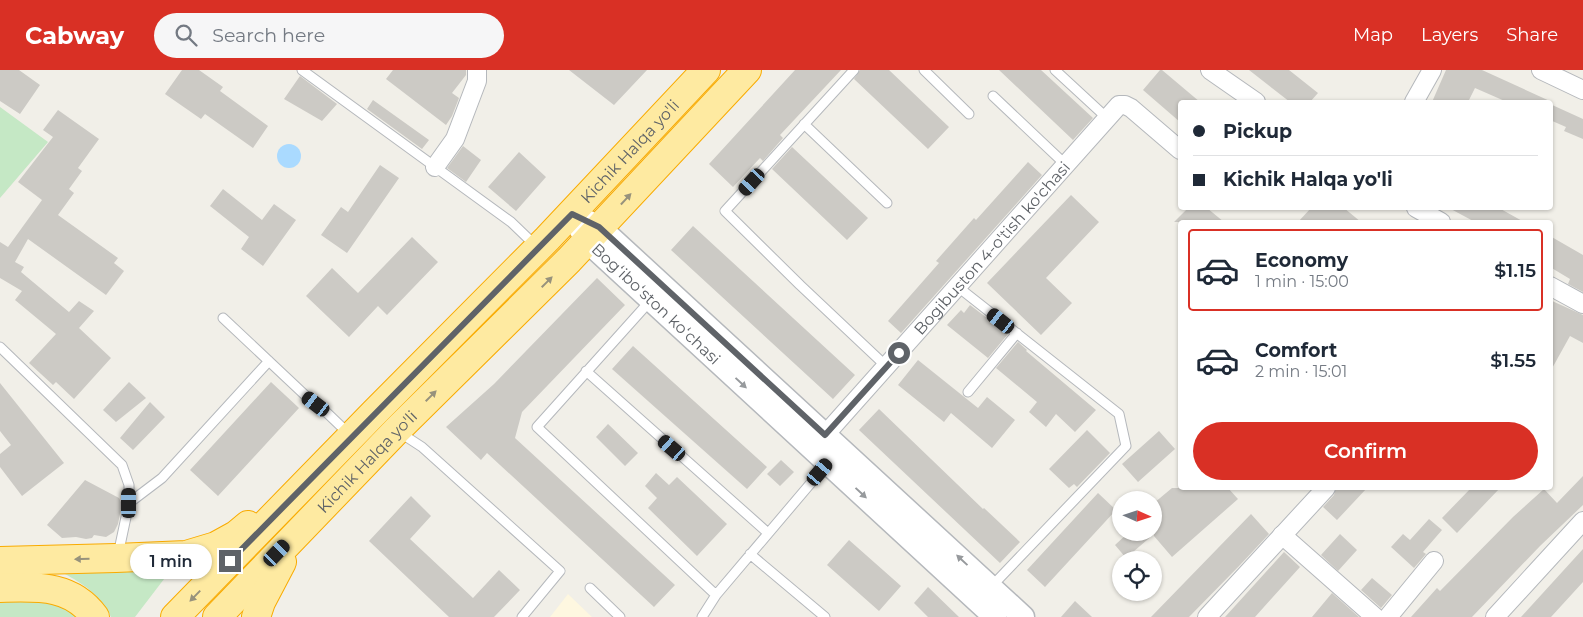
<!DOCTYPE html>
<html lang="en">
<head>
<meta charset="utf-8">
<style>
	:root { --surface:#fff; --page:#f6f6f7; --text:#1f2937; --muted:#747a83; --line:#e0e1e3; --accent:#d93025 }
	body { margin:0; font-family:Montserrat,sans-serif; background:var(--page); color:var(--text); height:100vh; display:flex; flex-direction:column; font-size:19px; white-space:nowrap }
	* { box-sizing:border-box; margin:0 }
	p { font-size:16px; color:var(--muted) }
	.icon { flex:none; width:28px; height:28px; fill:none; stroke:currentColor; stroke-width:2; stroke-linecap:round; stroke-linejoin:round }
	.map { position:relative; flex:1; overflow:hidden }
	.side { position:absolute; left:1178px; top:150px; width:375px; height:270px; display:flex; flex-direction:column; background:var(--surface); border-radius:5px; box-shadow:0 1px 4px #0004 }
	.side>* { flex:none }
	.hud { position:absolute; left:1178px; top:30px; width:375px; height:110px; border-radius:5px; box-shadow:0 1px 4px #0004; display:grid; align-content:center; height:110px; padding:0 15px; background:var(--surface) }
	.needle { width:32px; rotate:93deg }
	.controls { position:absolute; left:1112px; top:421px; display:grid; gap:10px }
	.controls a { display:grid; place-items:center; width:50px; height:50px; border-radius:50%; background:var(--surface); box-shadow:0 1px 4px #0004; font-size:25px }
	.end { position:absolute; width:22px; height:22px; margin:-11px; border:6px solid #5f6368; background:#fff; box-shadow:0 0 0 2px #fff }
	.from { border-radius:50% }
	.bubble { position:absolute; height:35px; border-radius:18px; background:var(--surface); box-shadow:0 1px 4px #0004; font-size:16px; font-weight:600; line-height:35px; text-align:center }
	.car { position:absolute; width:15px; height:30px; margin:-15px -8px; border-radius:6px; box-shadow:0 0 4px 1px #0007; background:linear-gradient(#222 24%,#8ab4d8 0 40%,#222 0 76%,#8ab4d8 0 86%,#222 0) }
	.hud b { display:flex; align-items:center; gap:18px; height:48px; font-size:19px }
	.hud b+b { border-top:1px solid var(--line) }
	.hud i { width:12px; height:12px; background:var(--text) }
	ul { padding:9px 0 0; list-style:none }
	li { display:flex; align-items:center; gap:15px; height:82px; margin:0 10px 8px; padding:0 5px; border:2px solid transparent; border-radius:5px }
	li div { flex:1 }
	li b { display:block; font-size:19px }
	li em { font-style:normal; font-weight:600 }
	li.current { border-color:var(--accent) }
	li>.icon { width:45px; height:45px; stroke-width:1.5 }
	.primary-button { display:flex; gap:10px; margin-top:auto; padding:10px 15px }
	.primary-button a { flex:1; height:58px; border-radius:30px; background:var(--accent); color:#fff; font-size:20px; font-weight:600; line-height:58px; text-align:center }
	header { display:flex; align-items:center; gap:30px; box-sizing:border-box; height:70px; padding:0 25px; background:var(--accent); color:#fff }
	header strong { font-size:24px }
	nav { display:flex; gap:28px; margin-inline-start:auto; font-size:18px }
	.search { width:350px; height:45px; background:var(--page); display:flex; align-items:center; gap:12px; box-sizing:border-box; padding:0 18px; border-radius:28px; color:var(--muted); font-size:19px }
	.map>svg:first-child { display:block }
	.commercial { fill:#fef7e0 }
	.green { fill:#c5e8c5 }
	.water { fill:#aadaff }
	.building { fill:#cccac5 }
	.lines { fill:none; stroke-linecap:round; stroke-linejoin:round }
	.service-casing { stroke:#b5b8bc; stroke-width:11 }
	.minor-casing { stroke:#b5b8bc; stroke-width:20 }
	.tertiary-casing { stroke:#b5b8bc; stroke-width:25 }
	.trunk-casing { stroke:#f9ab00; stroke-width:30 }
	.service { stroke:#fff; stroke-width:9 }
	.minor { stroke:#fff; stroke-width:18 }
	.tertiary { stroke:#fff; stroke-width:22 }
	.trunk { stroke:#feeaa1; stroke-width:28 }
	.oneway { fill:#97927c }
	.oneway2 { fill:#979a9d }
	.route { stroke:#5f6368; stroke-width:6 }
	.labels { text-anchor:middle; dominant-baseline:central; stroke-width:5; stroke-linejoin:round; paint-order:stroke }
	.street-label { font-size:16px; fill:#5f6368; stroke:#fff }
</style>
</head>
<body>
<header>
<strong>Cabway</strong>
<div class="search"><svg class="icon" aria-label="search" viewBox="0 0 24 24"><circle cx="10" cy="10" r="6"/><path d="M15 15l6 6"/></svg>Search here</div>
<nav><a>Map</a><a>Layers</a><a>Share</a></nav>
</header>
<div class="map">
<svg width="1583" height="547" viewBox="0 0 1583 547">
	<rect width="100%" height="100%" fill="#f1efe8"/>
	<path class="commercial" d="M568,524L592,547H550Z"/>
	<path class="green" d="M0,37L48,72L0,128Z
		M174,496L135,547H111C100,525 84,514 63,503Z
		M48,527L88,547H0V528Z"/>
	<path class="water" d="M277 86a12 12 0 1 1 24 0a12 12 0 1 1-24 0Z"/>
	<path class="building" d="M0,0H19L40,15L20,44L0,31Z
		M182,0H199L223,17L220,21L268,56L253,78L205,44L201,49L165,24Z
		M393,0H466V5L452,23L459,28L452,46L446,55L386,9Z
		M569,0H647L614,35Z
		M795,0H841L780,65L783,68L763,91L760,88L733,117L709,94Z
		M860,0H889L949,57L928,79L854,9Z
		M999,0H1041L1093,48L1073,70Z
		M1160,0H1162L1200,32H1180V52L1143,20Z
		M1249,0H1289L1318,23L1310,32H1290Z
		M1446,0H1482L1552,32H1507L1475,18L1468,32H1432Z
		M300,6L337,34L322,51L284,29Z
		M373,30L429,70L422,79L367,39Z
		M1550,34L1583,49V69L1564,61L1566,57L1550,50Z
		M58,40L99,69L78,98L82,101L69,119L74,123L58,145L118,188L114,193L124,201L106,225L28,169L15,192L24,197L21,202L69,242L79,231L94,241L79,258L111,288L74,329L56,312L53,315L29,293L56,264L15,230L22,221L0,208V172L8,177L42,130L18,112L53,67L43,60Z
		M463,76L481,90L466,112L447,98Z
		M792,77L868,148L847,170L772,99Z
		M519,82L546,107L516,141L488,117Z
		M1028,92L1042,105L901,263L888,251L939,193L936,191L974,148L976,150Z
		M380,95L399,108L347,183L321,165L341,137L348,142Z
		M223,119L262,150L274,134L296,150L263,196L241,179L249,167L210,136Z
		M1071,125L1099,152L1046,208L1072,233L1041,265L987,213Z
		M1188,138H1207L1224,152H1174Z
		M1311,138H1344L1361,152H1298Z
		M1449,138H1499L1524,152H1475Z
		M693,156L855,305L833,329L671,180Z
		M1550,166L1583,185V222L1568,214L1570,209L1550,197Z
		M412,167L438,192L387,245L378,236L349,267L306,226L332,198L358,223Z
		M597,208L625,235L522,342L515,368L675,515L654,537L487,383L481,390L446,357L494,314Z
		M1550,230L1583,245V273L1570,266L1550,302Z
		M970,235L1008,264L988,288L947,255L961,240L964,243Z
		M1018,272L1027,280L1026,281L1096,340L1075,362L1056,344L1046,357L1029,342L1037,332L996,298Z
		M633,276L767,397L747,419L612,299Z
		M918,290L978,338L987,327L1015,350L992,378L951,343L944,352L898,315Z
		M129,312L146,328L116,352L103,340Z
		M271,312L299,338L218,426L190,400Z
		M0,313L64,393L22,426L0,397V384L11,375L0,361Z
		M150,332L165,347L133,380L120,368Z
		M879,339L983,439L984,438L1020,472L1000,493L859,360Z
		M608,354L638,383L625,396L596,367Z
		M1087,360L1110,383L1077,417L1074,414L1069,418L1049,399Z
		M1159,361L1175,379L1138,412L1122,394Z
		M781,390L794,402L780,416L767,404Z
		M656,403L669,415L677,407L727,454L697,486L648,438L657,428L645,416Z
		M1583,406V435L1540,476L1472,547H1411L1437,518L1440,521L1513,447L1544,419L1557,433Z
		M85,410L119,428L122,434L118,454L114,462L106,467L94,465L92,468L86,469L76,467L62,468L47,455Z
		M1172,418H1228L1238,429L1172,487L1154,466V464L1126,488L1115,475L1129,462H1154V433Z
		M1336,418H1367L1337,450L1323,437L1334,425Z
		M1471,418H1500L1457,463L1442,448Z
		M1098,423L1116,440L1045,517L1027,500Z
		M411,426L431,446L410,469L473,528L499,500L520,520L494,547H449L369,471Z
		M1251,444L1269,464L1240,495L1189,547H1151Z
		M1429,449L1442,460L1423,482L1426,484L1414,498L1391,477L1403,464L1410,470Z
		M1340,464L1357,480L1338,501L1321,485Z
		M849,470L901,516L879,541L827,495Z
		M1583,479V512L1551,547H1521Z
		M1284,482L1300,497L1255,547H1225Z
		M1372,508L1392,525L1381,538L1361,520Z
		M928,517L959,547H928L914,533Z
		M1332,523L1359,547H1312Z
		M1075,531L1092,547H1061Z"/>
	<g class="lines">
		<defs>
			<path id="service" d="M302,0L511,152L537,177
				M854,0L725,141L800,215L887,297
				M924,0L969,44
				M1055,0L1107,48
				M993,26L1066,95
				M804,54L887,133
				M958,217L1119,344L1126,376L990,518
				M650,231L537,357L716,525
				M223,248L307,327L325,341L349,364
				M0,277L122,395L129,415V433L118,485
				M586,301L768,463
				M968,322L1017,263
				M399,362L422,377L560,501L522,547
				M129,433L162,408L269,291
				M750,484L825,547
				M590,518L620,547
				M702,547L716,525L827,394"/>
			<g id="minor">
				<path d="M1210,0L1256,32"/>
				<path d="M1541,0L1583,20"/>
				<path d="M1414,32L1432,0"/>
				<path d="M435,97L455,69L477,11V0"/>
				<path d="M1416,138L1441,152"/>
				<path d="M1550,216L1583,234"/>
				<path id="s1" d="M816,375L1119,35H1125L1131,38L1180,80"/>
				<path d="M1282,465L1375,547"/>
				<path d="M1207,547L1326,418"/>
				<path d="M1388,547L1434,491"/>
				<path d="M1495,547L1583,451"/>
			</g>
			<path id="tertiary" d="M571,143L599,157L1023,547
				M579,157L587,171L995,547"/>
			<g id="trunk">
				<path d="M0,491L116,488L186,485L216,476L236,465L248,455"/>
				<path d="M0,518C37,517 71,514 95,547"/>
				<path id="s2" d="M175,547L374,343L547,169L706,0"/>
				<path id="s3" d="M217,547L397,360L569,190L747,0"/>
				<path d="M256,547L261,532L282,492"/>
			</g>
		</defs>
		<use href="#service" class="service-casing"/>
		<use href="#minor" class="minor-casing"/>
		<use href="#tertiary" class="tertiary-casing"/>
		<use href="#trunk" class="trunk-casing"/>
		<use href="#service" class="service"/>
		<use href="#minor" class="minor"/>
		<use href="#tertiary" class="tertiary"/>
		<use href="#trunk" class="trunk"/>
	</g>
	<defs><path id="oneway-solid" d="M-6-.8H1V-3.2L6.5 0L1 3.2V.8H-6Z" transform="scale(1.25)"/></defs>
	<g class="oneway">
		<use href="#oneway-solid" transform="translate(626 129) rotate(-47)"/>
		<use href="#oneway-solid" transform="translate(547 212) rotate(-45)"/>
		<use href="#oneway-solid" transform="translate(431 326) rotate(-45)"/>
		<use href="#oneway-solid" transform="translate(82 489) rotate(179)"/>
		<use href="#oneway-solid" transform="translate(195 526) rotate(134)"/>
	</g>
	<g class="oneway2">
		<use href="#oneway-solid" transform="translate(741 313) rotate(43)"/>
		<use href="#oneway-solid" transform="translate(861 423) rotate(43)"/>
		<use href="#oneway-solid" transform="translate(962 490) rotate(-137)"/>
	</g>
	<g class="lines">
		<path class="route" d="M230,491L572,144L599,157L825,365L899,283"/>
	</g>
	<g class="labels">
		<g class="street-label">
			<text stroke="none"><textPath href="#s2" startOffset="651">Kichik Halqa yo'li</textPath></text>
			<text stroke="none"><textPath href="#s1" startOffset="264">Bogibuston 4-o'tish ko'chasi</textPath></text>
			<text transform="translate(656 234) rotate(43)">Bogʻiboʻston koʻchasi</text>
			<text stroke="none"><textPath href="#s3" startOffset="216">Kichik Halqa yo'li</textPath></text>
		</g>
	</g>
</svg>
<div class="controls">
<a><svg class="needle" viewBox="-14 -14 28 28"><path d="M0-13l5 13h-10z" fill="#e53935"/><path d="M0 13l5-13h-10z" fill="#747a83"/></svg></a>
<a><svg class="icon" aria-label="locate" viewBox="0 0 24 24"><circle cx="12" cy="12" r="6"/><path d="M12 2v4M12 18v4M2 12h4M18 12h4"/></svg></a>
</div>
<i class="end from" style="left:899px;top:283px"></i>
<i class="end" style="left:230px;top:491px"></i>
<div class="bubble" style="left:130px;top:474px;width:82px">1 min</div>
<i class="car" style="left:752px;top:112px;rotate:222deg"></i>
<i class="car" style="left:1001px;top:251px;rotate:308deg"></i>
<i class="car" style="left:316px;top:334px;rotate:307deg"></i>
<i class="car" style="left:672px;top:378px;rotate:311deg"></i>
<i class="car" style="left:820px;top:402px;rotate:40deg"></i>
<i class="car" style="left:129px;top:433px;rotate:0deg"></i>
<i class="car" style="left:277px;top:483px;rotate:44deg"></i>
<div class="hud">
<b><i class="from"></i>Pickup</b>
<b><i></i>Kichik Halqa yo'li</b>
</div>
<section class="side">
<ul>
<li class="current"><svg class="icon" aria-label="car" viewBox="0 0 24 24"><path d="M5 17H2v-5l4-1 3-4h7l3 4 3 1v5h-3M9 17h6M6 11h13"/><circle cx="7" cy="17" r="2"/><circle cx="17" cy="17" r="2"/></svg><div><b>Economy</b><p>1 min · 15:00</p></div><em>$1.15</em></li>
<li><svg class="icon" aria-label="car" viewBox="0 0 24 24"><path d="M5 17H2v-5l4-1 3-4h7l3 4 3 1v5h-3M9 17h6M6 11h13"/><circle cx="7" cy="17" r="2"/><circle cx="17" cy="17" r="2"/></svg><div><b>Comfort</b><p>2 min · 15:01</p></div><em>$1.55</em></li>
</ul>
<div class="primary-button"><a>Confirm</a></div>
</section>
</div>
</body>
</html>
